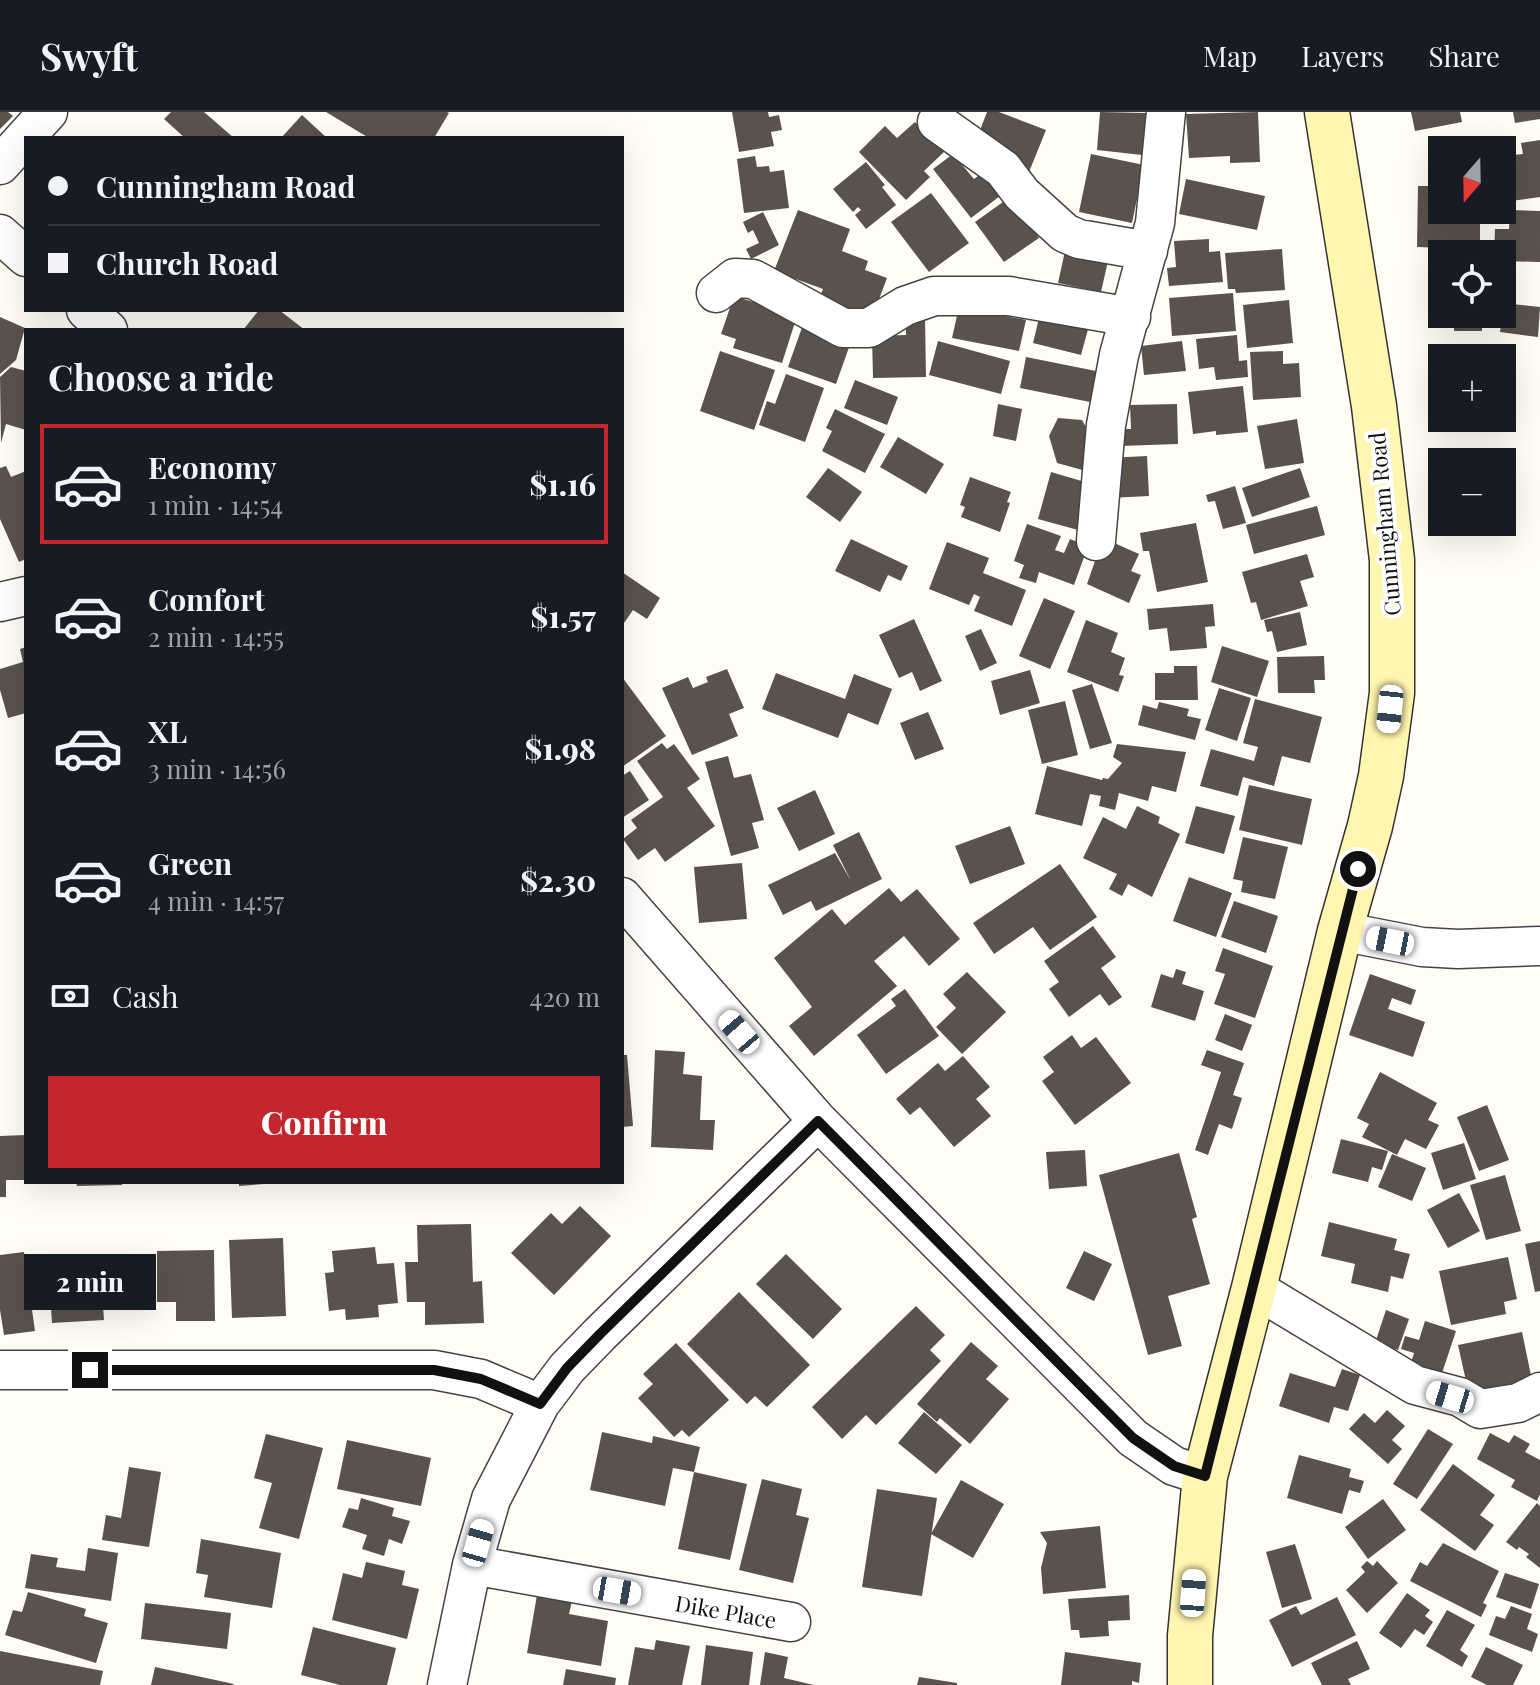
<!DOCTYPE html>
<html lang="en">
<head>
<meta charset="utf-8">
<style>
	:root { --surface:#171b24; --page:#242831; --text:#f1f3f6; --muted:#9ea1a6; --line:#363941; --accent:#c4262e }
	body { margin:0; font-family:"Playfair Display",serif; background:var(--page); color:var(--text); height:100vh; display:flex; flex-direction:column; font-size:30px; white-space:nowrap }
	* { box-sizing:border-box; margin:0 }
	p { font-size:26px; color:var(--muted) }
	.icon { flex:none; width:44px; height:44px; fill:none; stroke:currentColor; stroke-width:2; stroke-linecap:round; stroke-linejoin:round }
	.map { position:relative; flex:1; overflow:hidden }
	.panel { position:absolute; left:24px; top:216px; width:600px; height:856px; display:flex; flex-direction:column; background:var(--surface); border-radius:0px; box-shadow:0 8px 32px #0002 }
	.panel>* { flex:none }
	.guide { position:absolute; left:24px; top:24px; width:600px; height:176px; border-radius:0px; box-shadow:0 8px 32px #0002; display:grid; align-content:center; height:176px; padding:0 24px; background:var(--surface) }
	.needle { width:52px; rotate:200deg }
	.controls { position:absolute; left:1428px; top:24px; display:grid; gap:16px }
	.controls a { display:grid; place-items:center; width:88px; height:88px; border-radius:0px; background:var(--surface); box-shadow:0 8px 32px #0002; font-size:40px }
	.end { position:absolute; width:36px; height:36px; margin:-18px; border:10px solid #111; background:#fff; box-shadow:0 0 0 4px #fff }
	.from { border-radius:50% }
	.bubble { position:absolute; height:56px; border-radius:0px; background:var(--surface); box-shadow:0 8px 32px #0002; font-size:26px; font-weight:800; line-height:56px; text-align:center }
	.car { position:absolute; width:24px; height:48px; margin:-24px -12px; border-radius:10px; box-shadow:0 0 6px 2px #0007; background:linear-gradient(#fff 24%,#345 0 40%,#fff 0 76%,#345 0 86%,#fff 0) }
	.guide b { display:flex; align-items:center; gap:28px; height:76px; font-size:30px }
	.guide b+b { border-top:2px solid var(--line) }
	.guide i { width:20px; height:20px; background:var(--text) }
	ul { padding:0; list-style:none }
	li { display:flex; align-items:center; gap:24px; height:120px; margin:0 16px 12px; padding:0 8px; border:4px solid transparent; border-radius:0px }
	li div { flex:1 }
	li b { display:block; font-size:30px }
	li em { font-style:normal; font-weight:800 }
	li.on { border-color:var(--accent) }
	li>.icon { width:72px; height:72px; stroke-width:1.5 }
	h2 { padding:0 24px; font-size:36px; line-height:96px }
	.pay { display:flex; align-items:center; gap:20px; height:88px; padding:0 24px; font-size:30px }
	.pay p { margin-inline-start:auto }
	.cta { display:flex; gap:16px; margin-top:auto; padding:16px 24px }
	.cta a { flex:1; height:92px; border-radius:0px; background:var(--accent); color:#fff; font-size:32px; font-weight:800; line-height:92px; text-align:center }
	header { display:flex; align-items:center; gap:48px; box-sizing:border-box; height:112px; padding:0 40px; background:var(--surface); border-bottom:2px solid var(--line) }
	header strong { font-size:38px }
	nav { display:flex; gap:44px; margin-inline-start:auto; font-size:28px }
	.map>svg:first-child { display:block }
	.building { fill:#5a524d }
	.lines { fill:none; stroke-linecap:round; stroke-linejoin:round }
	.minor-casing { stroke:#444; stroke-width:41 }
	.secondary-casing { stroke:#333; stroke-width:47 }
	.minor { stroke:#fff; stroke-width:38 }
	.secondary { stroke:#fff6b0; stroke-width:44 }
	.route { stroke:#111; stroke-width:10 }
	.labels { text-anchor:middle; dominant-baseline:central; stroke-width:8; stroke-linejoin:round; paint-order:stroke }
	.street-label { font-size:22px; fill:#111; stroke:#fff }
</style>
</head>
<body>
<header>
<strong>Swyft</strong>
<nav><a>Map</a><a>Layers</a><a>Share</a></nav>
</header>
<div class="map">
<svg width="1540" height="1573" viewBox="0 0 1540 1573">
	<rect width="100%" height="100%" fill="#fffdf5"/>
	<path class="building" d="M0,0H8L13,4L0,17Z
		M171,0H204L234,26H185L164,7Z
		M326,0H447L449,1L434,26H369Z
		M732,0H768L769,5L779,3L782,18L771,20L774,34L739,40Z
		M987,0H999L1046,18L1029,60L1004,50L975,31Z
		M1100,0L1146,1L1142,43L1097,38Z
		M1258,0L1260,50L1230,51V44L1189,46L1186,2Z
		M1411,0H1460L1462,10L1415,19Z
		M1513,0H1540V7L1515,11Z
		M302,3L327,26H281Z
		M915,10L944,40L924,59L930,65L906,88L859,40L885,14L897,26Z
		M1540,28V85L1511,89L1509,75L1502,76V44L1523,42L1521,31Z
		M953,42L974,67L986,58L1004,81L971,106L933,57Z
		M1091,42L1144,53L1132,111L1079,100Z
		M755,44L757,55L769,54L770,60L784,58L789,96L744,101L737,47Z
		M866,50L885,73L882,75L896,93L866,117L855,103L861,98L858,95L853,100L833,77Z
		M1186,67L1265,84L1257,118L1179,102Z
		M1418,74H1442V98H1480V137L1417,135Z
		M931,81L969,131L929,160L891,110Z
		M1010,85L1039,126L1004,150L975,110Z
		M798,98L850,117L842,139L868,149L865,158L887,166L870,211L817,192L823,177L774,159Z
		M1510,98L1540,99V150L1502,149V142H1494L1495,117H1509Z
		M763,100L779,133L751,147L746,137L759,131L753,118L748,121L743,110Z
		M1209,127V140L1220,139L1223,170L1169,174L1167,156L1176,155L1174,129Z
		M1282,137L1285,178L1236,181L1235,177H1228L1225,141Z
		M1065,139L1108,149L1101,180L1058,171Z
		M1433,144H1442V202H1435Z
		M1233,181L1236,219L1172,224L1169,186Z
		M734,184L797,204L782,251L733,236L736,227L721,222Z
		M1289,188L1293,231L1247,236L1243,193Z
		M1503,191L1540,195L1538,225L1500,220Z
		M959,195L1026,208L1019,239L952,226Z
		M259,198H279L305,218H243Z
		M1041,198L1090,210L1081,243L1033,231Z
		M1454,202H1482V219H1454Z
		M0,205L25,216L16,248L0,262Z
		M906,205H925L926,265L873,266L872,224L906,223Z
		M805,207L853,224L836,272L788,255Z
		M1237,223L1239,249L1247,248L1248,265L1216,268L1214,255L1199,257L1196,227Z
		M938,229L1010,249L1001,282L929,263Z
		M1182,229L1186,259L1144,263L1141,234Z
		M720,239L775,258L754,318L700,299Z
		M1283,239V252L1299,251L1301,285L1253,288L1250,240Z
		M1026,245L1096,259L1090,290L1020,276Z
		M11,255L26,259V318L6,312L1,331L0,265Z
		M786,262L824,276L805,330L759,313L767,289L775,292Z
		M855,268L898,285L887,313L844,296Z
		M1243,274L1248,320L1216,323V319L1193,322L1188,280Z
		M998,292L1022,297L1016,329L993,324Z
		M1177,292L1178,332L1120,334V317H1131L1130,293Z
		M835,297L885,322L865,361L822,339L832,319L826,316Z
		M1058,306L1082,308L1096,333L1086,359L1057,351L1049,324Z
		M1297,307L1304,351L1265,357L1257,314Z
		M898,325L944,352L926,382L880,355Z
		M1147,344L1149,384L1110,386L1108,346Z
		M6,354L11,365L26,359V447L19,450L0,407V356Z
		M828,356L862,380L840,410L806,385Z
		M1300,356L1310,385L1252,405L1242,376Z
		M1051,360L1095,373L1078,418L1038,407Z
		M970,365L1011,380L1007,390L1010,391L1000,420L961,405L965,395L960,393Z
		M1235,374L1246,411L1223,417L1215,389L1208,390L1206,383Z
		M1317,394L1325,423L1254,442L1246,413Z
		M1196,411L1208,470L1157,480L1149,439H1143L1140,421Z
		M1027,412L1061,424L1055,438L1064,441L1070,427L1088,434L1074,473L1039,460L1036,471L1019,466L1024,453L1014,449Z
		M1103,426L1139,442L1131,459L1141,463L1129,491L1087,472Z
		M851,427L908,454L901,469L888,463L880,480L835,459Z
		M947,430L989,446L983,461L1026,478L1012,514L974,499L980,485L974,482L969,493L929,477Z
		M1307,442L1314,465L1300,469L1308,494L1261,508L1256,490L1251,491L1242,460Z
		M622,460L660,486L647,507L633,498L622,514Z
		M1044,486L1075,499L1050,557L1019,544Z
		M1213,492L1215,514L1205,515L1207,536L1170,539L1167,516L1149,518L1147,497Z
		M1300,500L1307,533L1277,540L1272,519L1267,520L1264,508Z
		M914,507L942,569L920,579L912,560L899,566L879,523Z
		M1086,508L1118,521L1111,540L1125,546L1119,563L1124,564L1118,580L1067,560Z
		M981,517L997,551L980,559L965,524Z
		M1222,534L1269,549L1257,585L1211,570Z
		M26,535V601L8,606L0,578V557L23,550L20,537Z
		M1324,544L1325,568H1314L1315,581H1278L1277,545Z
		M1174,554H1197L1198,588H1155V561H1174Z
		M727,557L744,596L729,602L738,624L692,643L662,576L688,565L693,576L708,570L706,565Z
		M1030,558L1040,591L1000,603L991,569Z
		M776,561L845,587L854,562L892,577L878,613L848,601L838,626L762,597Z
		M622,565L666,624L622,655Z
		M1092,572L1112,631L1090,637L1072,578Z
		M1219,576L1251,586L1237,629L1205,618Z
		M1255,587L1322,605L1310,651L1282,644L1274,674L1243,665L1238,684L1200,674L1211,637L1254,649L1258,635L1243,631Z
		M1065,589L1078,643L1042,652L1028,598Z
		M1159,590L1189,597L1187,604L1201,607L1195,628L1138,613L1143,593L1157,597Z
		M928,600L944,637L915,648L900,611Z
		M662,631L667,637L674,632L700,667L687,676L715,714L665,750L655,736L638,748L623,727L637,716L631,708L663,685L637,649Z
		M1117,632L1186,640L1176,680L1152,674L1148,689L1119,681L1115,698L1099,694L1101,684L1090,682L1082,714L1035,702L1047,654L1102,668L1103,666L1108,667L1122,651L1113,645Z
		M728,644L734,666L751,662L764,708L752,711L759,736L731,744L705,650Z
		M630,659L649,688L622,706V664Z
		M1249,673L1312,687L1302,733L1239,718Z
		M815,678L835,722L799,739L777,696Z
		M1137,694L1160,705L1158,711L1180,722L1152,785L1128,772L1122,784L1109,777L1117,762L1083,746L1103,705L1126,717Z
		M1196,694L1235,704L1224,742L1185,731Z
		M1010,714L1025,752L970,772L955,734Z
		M859,720L882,767L816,799L811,789L783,803L768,773L835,741L851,769L833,733Z
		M1243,725L1288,735L1275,787L1241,780L1243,769L1233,767Z
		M742,751L747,807L699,811L694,755Z
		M1060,752L1097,805L1050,838L1033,815L994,842L973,811Z
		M1189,765L1232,781L1216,825L1173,809Z
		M889,776L901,790L917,777L960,827L929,854L904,824L874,849L897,874L814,944L789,914L812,895L774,846L832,797L845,813Z
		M1234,789L1278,804L1266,841L1221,825Z
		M1093,814L1116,845L1101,856L1122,885L1109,894L1100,882L1069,905L1049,877L1059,870L1044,849Z
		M1223,836L1273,854L1255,906L1214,892L1225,862L1215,859Z
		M1176,857L1186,860L1182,872L1204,879L1195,909L1151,895L1161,862L1173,866Z
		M967,860L1006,900L962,942L936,915L956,896L943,882Z
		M1370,862L1416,878L1411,893L1392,886L1388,897L1425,910L1413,945L1349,923Z
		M905,877L939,924L886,962L857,923L896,894L891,887Z
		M1225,902L1252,913L1242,939L1215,928Z
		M1072,923L1081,936L1096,925L1131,971L1075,1013L1042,969L1054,960L1043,945Z
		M655,938L685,940L683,962L702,964L700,1008H715L713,1038L651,1035Z
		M1207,938L1244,951L1233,983L1242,986L1232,1017L1219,1012L1208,1043L1195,1038L1221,960L1201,953Z
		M622,943H627L633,1014L622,1015Z
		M963,944L990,975L976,987L991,1004L954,1035L920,995L910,1003L896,987L938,951L945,959Z
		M1380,960L1437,991L1428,1008L1439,1013L1426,1037L1405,1027L1397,1043L1362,1025L1369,1012L1357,1006Z
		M1487,993L1509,1048L1479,1059L1457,1005Z
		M26,1023V1068H6V1085H0V1024Z
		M1341,1027L1388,1039L1382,1058L1372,1055L1368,1070L1332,1061Z
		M1464,1031L1476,1067L1443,1078L1431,1041Z
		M1085,1038L1087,1074L1049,1077L1046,1040Z
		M1179,1041L1197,1105L1192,1107L1210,1172L1168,1184L1182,1234L1148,1243L1099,1063Z
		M1392,1042L1426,1056L1412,1089L1378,1075Z
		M1505,1063L1521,1119L1486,1128L1470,1073Z
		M76,1070H122V1073L77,1074Z
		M239,1070H263L264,1072L239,1074Z
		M1459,1081L1480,1119L1448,1136L1427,1098Z
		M580,1094L611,1124L554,1183L511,1141L551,1101L562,1112Z
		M1329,1110L1397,1127L1394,1138L1410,1142L1403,1167L1391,1164L1388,1180L1351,1171L1355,1152L1321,1144Z
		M471,1112L473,1170L482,1169L484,1211L425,1213V1190H407L405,1150H418L417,1113Z
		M283,1126L286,1204L232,1206L229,1128Z
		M1540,1129V1179L1535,1180L1525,1132Z
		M375,1135L377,1152L394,1151L398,1191L378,1193L379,1205L346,1208L345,1197L329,1199L325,1161L334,1160L332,1139Z
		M214,1138L215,1209H176V1190H157V1139Z
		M1084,1139L1112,1152L1094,1189L1066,1176Z
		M24,1140L35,1219L4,1223L0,1198V1143Z
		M786,1142L842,1197L813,1227L756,1172Z
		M100,1145L104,1208L52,1211L48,1148Z
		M1508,1145L1517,1187L1504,1190L1506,1202L1451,1213L1439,1159Z
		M739,1180L810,1253L767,1295L755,1284L747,1292L687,1232Z
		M916,1194L945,1223L930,1238L941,1249L876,1313L866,1303L842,1327L812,1295Z
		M1386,1198L1409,1207L1398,1238L1375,1231Z
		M1425,1209L1456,1219L1439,1270L1408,1260L1414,1241L1401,1237L1405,1224L1419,1228Z
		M1522,1220L1533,1273L1470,1287L1458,1233Z
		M971,1230L998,1254L986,1267L1009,1287L970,1332L940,1306L937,1310L917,1292Z
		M676,1231L729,1288L689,1325L682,1318L674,1325L638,1286L653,1272L643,1262Z
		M1342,1257L1360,1263L1348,1299L1334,1295L1329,1311L1279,1294L1290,1261L1335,1275Z
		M1387,1298L1405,1314L1392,1328L1402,1337L1388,1352L1349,1317L1364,1301L1375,1311Z
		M924,1300L962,1333L936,1362L898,1331Z
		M1428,1317L1453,1332L1417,1387L1393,1372Z
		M602,1320L652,1331L653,1324L700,1335L694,1360L747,1372L730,1448L678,1437L694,1360L673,1356L665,1394L590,1378Z
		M1490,1321L1509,1331L1514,1323L1530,1332L1525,1340L1540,1348V1382L1537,1389L1511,1375L1515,1368L1477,1347Z
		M266,1322L323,1336L299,1427L259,1416L272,1371L254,1366Z
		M347,1328L431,1346L421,1394L337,1377Z
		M1299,1343L1351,1357L1349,1365L1364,1369L1360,1381L1349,1378L1342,1402L1287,1386Z
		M1453,1352L1495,1383L1480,1403L1494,1413L1475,1439L1420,1398Z
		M129,1355L161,1360L149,1435L102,1428L106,1403L121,1406Z
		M762,1367L802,1377L796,1403L809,1406L793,1471L739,1458Z
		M961,1368L1004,1392L973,1446L931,1422Z
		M877,1377L937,1386L922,1484L862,1475Z
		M361,1386L394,1396L392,1404L410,1409L402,1432L389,1427L384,1444L362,1437L367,1423L342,1415L349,1396L358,1398Z
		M1383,1387L1406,1418L1368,1447L1345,1415Z
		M1537,1391L1540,1394V1456L1526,1445L1529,1442L1519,1435L1517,1438L1506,1430Z
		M1100,1414L1106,1476L1043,1482L1041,1456L1047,1431L1040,1420Z
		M201,1427L281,1441L272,1496L204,1485L208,1463L196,1461Z
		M1443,1431L1499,1459L1483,1491L1487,1493L1481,1505L1410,1469L1420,1450L1427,1454Z
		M1295,1432L1312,1487L1282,1496L1266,1440Z
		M88,1436L118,1441L111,1489L25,1476L31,1442L58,1446L56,1455L85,1459Z
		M1367,1449L1373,1454L1377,1449L1398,1471L1367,1501L1346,1478L1365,1460L1361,1455Z
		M366,1450L405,1459L402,1473L419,1477L407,1527L332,1508L343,1461L362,1466Z
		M1505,1461L1539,1472L1531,1497L1496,1485Z
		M28,1480L86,1497L84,1504L108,1511L96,1551L5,1523L13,1498L22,1500Z
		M1407,1481L1430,1498L1425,1504L1433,1510L1424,1523L1415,1517L1401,1536L1379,1521Z
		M537,1483L572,1489L569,1502L608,1509L601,1554L527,1541Z
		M1129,1483L1130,1508L1108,1509L1109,1524L1080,1526L1079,1518H1071L1068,1487Z
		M1337,1485L1356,1523L1292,1555L1269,1508L1296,1494L1301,1503Z
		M145,1491L231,1501L227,1537L141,1527Z
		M1511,1494L1532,1502L1527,1517L1538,1522L1532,1540L1489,1523L1496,1504L1505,1507Z
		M1447,1498L1475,1513L1460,1538L1468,1544L1462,1555L1426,1534Z
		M313,1515L396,1536L387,1573H340L301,1563Z
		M656,1528L690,1534L682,1573H628L635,1535L654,1538Z
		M1357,1529L1370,1557L1348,1567L1351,1573H1322L1311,1551Z
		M706,1533L753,1540L749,1573H701Z
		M1486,1535L1523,1553L1513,1573H1487L1471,1565Z
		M0,1539L103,1559L100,1573H0Z
		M765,1540L788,1545L784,1566L814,1573H760Z
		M1065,1540L1141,1551L1139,1571L1132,1569V1573H1061Z
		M155,1555L234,1572L233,1573H151Z
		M566,1557L616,1566L615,1573H563Z
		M919,1565L957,1571V1573H917Z"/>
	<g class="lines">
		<defs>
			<path id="minor" d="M937,10L1003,57L1022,82L1065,121L1079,127L1148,139
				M0,53L48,0
				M0,122L26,145
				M716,181L735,166L753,167L843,216H869L905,194L934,184H1009L1131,205
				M86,198L108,218
				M1096,429L1106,313L1119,243L1155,111L1166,0
				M0,490L26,484
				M622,785L818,1009L1133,1326L1174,1354L1205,1364
				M1340,819L1422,835L1458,837L1540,834
				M1254,1176L1415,1273L1460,1285L1480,1297L1518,1291L1540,1280
				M0,1258H434L481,1267L540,1292
				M472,1453L791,1510
				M447,1573L472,1453L491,1387L540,1292L567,1256L600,1222L818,1009"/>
			<path id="secondary" d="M1190,1573V1524L1205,1364L1254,1176L1340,819L1370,714L1381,664L1392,581V448L1374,294L1327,0"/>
		</defs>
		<use href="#minor" class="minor-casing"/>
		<use href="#secondary" class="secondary-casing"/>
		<use href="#minor" class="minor"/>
		<use href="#secondary" class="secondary"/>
	</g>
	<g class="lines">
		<path class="route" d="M90,1258H434L481,1267L540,1292L567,1256L600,1222L818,1009L1133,1326L1174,1354L1205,1364L1358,757"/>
	</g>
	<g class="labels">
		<g class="street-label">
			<text transform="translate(1384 412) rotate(-95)">Cunningham Road</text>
			<text transform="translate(726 1499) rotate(10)">Dike Place</text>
		</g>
	</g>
</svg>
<div class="controls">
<a><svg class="needle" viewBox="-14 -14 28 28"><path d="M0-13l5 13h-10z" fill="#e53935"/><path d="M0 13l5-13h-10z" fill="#9ea1a6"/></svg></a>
<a><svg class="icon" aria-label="locate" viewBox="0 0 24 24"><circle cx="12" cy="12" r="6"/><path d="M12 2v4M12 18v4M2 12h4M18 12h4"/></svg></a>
<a>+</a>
<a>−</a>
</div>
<i class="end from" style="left:1358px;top:757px"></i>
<i class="end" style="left:90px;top:1258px"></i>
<div class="bubble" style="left:24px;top:1142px;width:132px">2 min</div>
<i class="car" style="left:1390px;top:597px;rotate:186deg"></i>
<i class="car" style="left:1390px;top:829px;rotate:281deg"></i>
<i class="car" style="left:739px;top:920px;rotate:319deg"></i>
<i class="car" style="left:1450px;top:1285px;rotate:287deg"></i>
<i class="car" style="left:478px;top:1431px;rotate:16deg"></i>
<i class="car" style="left:617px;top:1479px;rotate:100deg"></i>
<i class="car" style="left:1193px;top:1481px;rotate:4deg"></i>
<div class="guide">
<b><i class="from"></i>Cunningham Road</b>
<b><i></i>Church Road</b>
</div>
<section class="panel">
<h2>Choose a ride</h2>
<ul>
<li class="on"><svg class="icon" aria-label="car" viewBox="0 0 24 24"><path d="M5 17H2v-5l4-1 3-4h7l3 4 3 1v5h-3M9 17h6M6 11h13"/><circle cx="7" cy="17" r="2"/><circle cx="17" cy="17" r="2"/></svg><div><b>Economy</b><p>1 min · 14:54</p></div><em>$1.16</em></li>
<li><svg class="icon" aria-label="car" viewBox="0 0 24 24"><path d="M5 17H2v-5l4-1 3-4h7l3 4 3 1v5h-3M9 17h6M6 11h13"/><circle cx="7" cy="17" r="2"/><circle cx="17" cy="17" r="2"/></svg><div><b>Comfort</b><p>2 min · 14:55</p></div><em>$1.57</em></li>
<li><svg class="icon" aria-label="car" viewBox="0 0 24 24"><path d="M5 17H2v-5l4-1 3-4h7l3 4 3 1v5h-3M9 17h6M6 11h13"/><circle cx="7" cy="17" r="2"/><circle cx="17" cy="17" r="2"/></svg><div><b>XL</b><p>3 min · 14:56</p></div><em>$1.98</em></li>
<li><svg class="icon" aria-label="car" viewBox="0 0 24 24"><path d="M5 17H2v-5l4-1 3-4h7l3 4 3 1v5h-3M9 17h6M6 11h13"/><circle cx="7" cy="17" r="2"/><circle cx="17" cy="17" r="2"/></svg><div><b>Green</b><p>4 min · 14:57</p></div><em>$2.30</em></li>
</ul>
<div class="pay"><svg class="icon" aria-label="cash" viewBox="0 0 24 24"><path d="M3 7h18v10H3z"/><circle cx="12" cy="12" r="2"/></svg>Cash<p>420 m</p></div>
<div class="cta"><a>Confirm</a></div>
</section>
</div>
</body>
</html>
